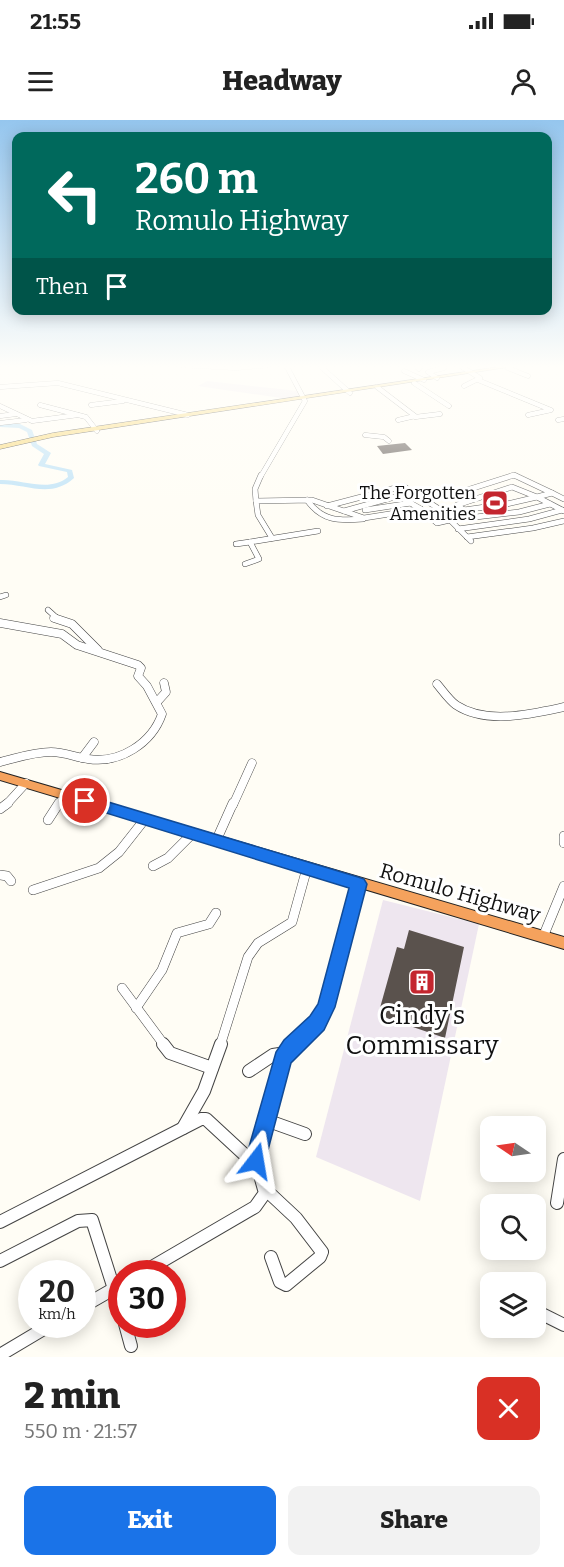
<!DOCTYPE html>
<html lang="en">
<head>
<meta charset="utf-8">
<style>
	body { margin:0; font-family:Bitter,serif; background:#f2f2f2; color:#222; height:100vh; display:flex; flex-direction:column; font-size:22px; white-space:nowrap }
	* { box-sizing:border-box; margin:0 }
	p { font-size:20px; color:#767676 }
	.icon { flex:none; width:33px; height:33px; fill:none; stroke:currentColor; stroke-width:2; stroke-linecap:round; stroke-linejoin:round }
	.map { position:relative; height:1237px; overflow:hidden }
	.sheet { display:flex; flex-direction:column; background:#fff; flex:1 }
	.sheet>* { flex:none }
	.banner { position:absolute; left:12px; top:12px; width:540px; height:183px; border-radius:12px; box-shadow:0 3px 15px #0003; background:#00695c; color:#fff; overflow:hidden }
	.needle { width:39px; rotate:283deg }
	.tools { position:absolute; left:480px; top:996px; display:grid; gap:12px }
	.tools a { display:grid; place-items:center; width:66px; height:66px; border-radius:12px; background:#fff; box-shadow:0 3px 15px #0003; font-size:30px }
	.speed { position:absolute; left:18px; top:1140px; display:flex; gap:12px; font-size:30px; font-weight:700; text-align:center }
	.speed>* { display:grid; place-content:center; width:78px; height:78px; border-radius:50%; background:#fff; box-shadow:0 3px 15px #0003; line-height:1 }
	.speed small { font-size:15px; font-weight:400 }
	.speed .limit { border:9px solid #d22; background:#fff; color:#111 }
	.pin { position:absolute; display:grid; place-items:center; width:51px; height:51px; color:#fff; margin:-26px; border:3px solid #fff; border-radius:50%; box-shadow:0 2px 6px #0007 }
	.me { position:absolute; width:66px; margin:-33px; rotate:14deg; stroke-linejoin:round; filter:drop-shadow(0 0 4px #0008) }
	.turn { display:flex; align-items:center; gap:21px; height:126px; padding:0 24px; font-size:27px }
	.turn .icon { width:78px; height:78px; stroke-width:2.5 }
	.turn b { display:block; font-size:42px; line-height:51px }
	.then { display:flex; align-items:center; height:57px; padding:0 24px; background:#0003; gap:12px; font-size:22px }
	.round { display:grid; place-items:center; flex:none; width:63px; height:63px; border-radius:12px; background:#f2f2f2 }
	.summary { display:flex; align-items:center; justify-content:space-between; height:102px; padding:0 24px }
	h1 { font-size:36px; font-weight:800; line-height:45px }
	.cta { display:flex; gap:12px; margin-top:auto; padding:12px 24px }
	.cta a { flex:1; height:69px; border-radius:12px; background:#1a73e8; color:#fff; font-size:24px; font-weight:800; line-height:69px; text-align:center }
	.cta a+a { background:#f2f2f2; color:#222 }
	.status { display:flex; justify-content:space-between; align-items:center; height:42px; padding:0 30px; background:#fff; direction:ltr }
	.status svg { height:16px; fill:currentColor }
	header { display:flex; justify-content:space-between; align-items:center; height:78px; padding:0 24px; background:#fff; font-size:27px; font-weight:800 }
	.map>svg:first-child { display:block }
	.industrial { fill:#eee6ef }
	.lines { fill:none; stroke-linecap:round; stroke-linejoin:round }
	.river { fill:#b9e0f7; fill-rule:evenodd }
	.building { fill:#5a524d }
	.minor-far4-casing { stroke:#444; stroke-width:5 }
	.minor-far3-casing { stroke:#444; stroke-width:6 }
	.minor-far2-casing { stroke:#444; stroke-width:9 }
	.minor-far1-casing { stroke:#444; stroke-width:10 }
	.minor-casing { stroke:#444; stroke-width:14 }
	.major-casing { stroke:#222; stroke-width:1 }
	.highway-casing { stroke:#222; stroke-width:2 }
	.minor-far4 { stroke:#fff; stroke-width:4.5 }
	.minor-far3 { stroke:#fff; stroke-width:5 }
	.minor-far2 { stroke:#fff; stroke-width:8 }
	.minor-far1 { stroke:#fff; stroke-width:9 }
	.minor { stroke:#fff; stroke-width:12 }
	.major { fill:#f9d66b; fill-rule:evenodd }
	.highway { fill:#f5a25d; fill-rule:evenodd }
	.route { fill:#1a73e8; stroke:#114b97; stroke-width:1.5 }
	.labels { text-anchor:middle; dominant-baseline:central; stroke-width:6; stroke-linejoin:round; paint-order:stroke }
	.far-poi-label { font-size:18px; fill:#111; stroke:#fff; text-anchor:end }
	.street-label { font-size:21px; fill:#111; stroke:#fff }
	.near-poi-label { font-size:26px; fill:#111; stroke:#fff }
</style>
</head>
<body>
<div class="status"><b>21:55</b><svg viewBox="0 0 49 12"><path d="M0 12V9h3v3zM5 12V6h3v6zM10 12V3h3v9zM15 12V0h3v12zM26 1h20v11H26zM47 4h2v5h-2z"/></svg></div>
<header><svg class="icon" aria-label="menu" viewBox="0 0 24 24"><path d="M4 6h16M4 12h16M4 18h16"/></svg>Headway<svg class="icon" aria-label="person" viewBox="0 0 24 24"><circle cx="12" cy="8" r="4"/><path d="M4 21q1-7 8-7t8 7"/></svg></header>
<div class="map">
<svg width="564" height="1237" viewBox="0 0 564 1237">
	<rect width="100%" height="100%" fill="#fffdf5"/>
	<!-- industrial -->
	<g class="industrial">
		<polygon points="207,261 298,271 302,277 288,279 198,266"/>
		<polygon points="383,780 479,804 420,1081 316,1037"/>
	</g>
	<g class="lines">
		<!-- river -->
		<path class="river" d="M 0,303 L 20,304 L 32,310 L 37,324 L 51,333 L 45,344 L 72,350 L 74,358 C 51,379 27,364 0,364 L 0,360 C 23,359 49,373 68,357 L 67,352 L 39,346 L 38,345 L 44,334 L 32,326 L 27,312 L 19,308 L 0,307 Z"/>
	</g>
	<!-- building -->
	<g class="building">
		<polygon points="405,323 412,330 383,334 377,326"/>
		<polygon points="409,810 464,827 445,918 378,895 397,827 404,829"/>
	</g>
	<g class="lines">
		<defs>
			<g id="minor-far4">
				<polyline points="181,245 236,248 270,245"/>
				<polyline points="319,245 350,273"/>
				<polyline points="459,245 480,258 464,266"/>
				<polyline points="508,248 528,256"/>
				<polyline points="419,249 417,247 425,245"/>
				<polyline points="404,251 424,260"/>
				<polyline points="437,258 428,252 444,248"/>
				<polyline points="478,260 551,290 528,295"/>
				<polyline points="414,263 449,286"/>
				<polyline points="0,267 58,263 188,295"/>
				<polyline points="377,267 415,296 398,300"/>
				<polyline points="40,285 86,297 97,311"/>
				<polyline points="91,285 123,281"/>
				<polyline points="0,286 32,301 78,295"/>
				<polyline points="0,296 16,294"/>
				<polyline points="415,297 440,294"/>
				<polyline points="558,300 564,299"/>
				<polyline points="0,303 26,300"/>
				<polyline points="365,315 384,317 389,321"/>
				<polyline points="261,356 305,281 286,245"/>
				<polyline points="511,356 516,356"/>
			</g>
			<g id="minor-far3">
				<polyline points="261,355 255,369 256,381 312,380 364,398 421,389 437,403 450,400 471,421"/>
				<polyline points="552,373 564,379"/>
				<polyline points="445,377 514,355 552,373 537,377 512,367 457,385 464,390"/>
				<path d="M 307,380 C 322,401 338,401 363,399"/>
				<polyline points="256,381 258,395 272,418"/>
				<polyline points="327,386 403,366 444,392"/>
				<polyline points="365,390 411,383"/>
				<polyline points="344,391 398,376 421,389"/>
				<polyline points="428,395 507,384 537,377 564,391"/>
				<polyline points="450,400 519,392 550,384"/>
				<polyline points="458,409 529,399 562,390"/>
				<polyline points="467,417 533,408 564,401"/>
				<polyline points="236,424 250,422"/>
				<polyline points="245,444 259,439 250,422 318,411"/>
				<polyline points="0,477 6,475"/>
				<polyline points="48,490 58,499"/>
			</g>
			<g id="minor-far2">
				<polyline points="54,498 72,504 98,530"/>
				<path d="M 0,503 L 62,514 L 77,525 L 138,545 L 141,548 L 138,556 L 147,566 L 162,594 C 152,623 120,644 88,639 C 75,637 64,632 51,632 C 33,632 17,638 0,642"/>
				<path d="M 437,564 C 443,571 449,580 456,585 C 486,605 531,594 564,587"/>
				<polyline points="157,582 166,572 164,563"/>
				<polyline points="82,638 94,622"/>
				<polyline points="6,685 26,663"/>
				<polyline points="58,685 65,675"/>
				<polyline points="233,685 252,643"/>
			</g>
			<g id="minor-far1">
				<polyline points="0,689 8,683"/>
				<polyline points="48,700 59,683"/>
				<polyline points="564,716 564,723"/>
				<polyline points="216,721 233,683"/>
				<polyline points="153,746 168,738 192,714"/>
				<polyline points="0,755 7,756 11,761"/>
				<polyline points="33,770 99,748 119,732 145,699"/>
				<polyline points="543,817 564,766"/>
				<polyline points="122,868 165,926"/>
				<polyline points="136,888 162,850 177,813 209,804 216,793"/>
				<polyline points="220,926 248,837 258,823 292,802 307,748"/>
				<polyline points="293,926 315,903 326,887 359,764"/>
			</g>
			<g id="minor">
				<polyline points="163,924 170,933 212,948"/>
				<polyline points="249,951 273,935 286,933"/>
				<polyline points="266,1000 305,1014"/>
				<polyline points="183,1008 204,971 221,924"/>
				<polyline points="265,1069 296,1098 322,1132 320,1137 286,1165 280,1162 271,1137"/>
				<polyline points="557,1083 564,1039"/>
				<polyline points="0,1102 201,999 206,999 246,1036 256,1041"/>
				<polyline points="0,1141 78,1101 92,1100 122,1194"/>
				<polyline points="140,1154 255,1087 265,1073 256,1041 280,946 294,924"/>
				<polyline points="82,1187 122,1164"/>
				<polyline points="536,1191 564,1205"/>
				<polyline points="125,1204 131,1226"/>
				<polyline points="0,1235 52,1204"/>
			</g>
			<polygon id="major" points="511,245 522,245 53,317 0,329 0,325 53,313"/>
			<polygon id="highway" points="0,652 564,817 564,829 0,660"/>
		</defs>
		<!-- minor-far4 casing -->
		<use href="#minor-far4" class="minor-far4-casing"/>
		<!-- minor-far3 casing -->
		<use href="#minor-far3" class="minor-far3-casing"/>
		<!-- minor-far2 casing -->
		<use href="#minor-far2" class="minor-far2-casing"/>
		<!-- minor-far1 casing -->
		<use href="#minor-far1" class="minor-far1-casing"/>
		<!-- minor casing -->
		<use href="#minor" class="minor-casing"/>
		<!-- major casing -->
		<use href="#major" class="major-casing"/>
		<!-- highway casing -->
		<use href="#highway" class="highway-casing"/>
		<!-- minor-far4 -->
		<use href="#minor-far4" class="minor-far4"/>
		<!-- minor-far3 -->
		<use href="#minor-far3" class="minor-far3"/>
		<!-- minor-far2 -->
		<use href="#minor-far2" class="minor-far2"/>
		<!-- minor-far1 -->
		<use href="#minor-far1" class="minor-far1"/>
		<!-- minor -->
		<use href="#minor" class="minor"/>
		<!-- major -->
		<use href="#major" class="major"/>
		<!-- highway -->
		<use href="#highway" class="highway"/>
	</g>
	<!-- sky -->
	<linearGradient id="sky" x2="0" y2="1"><stop stop-color="#95c6ee"/><stop offset="0.59" stop-color="#fffefa"/><stop offset="1" stop-color="#fffefa" stop-opacity="0"/></linearGradient>
	<rect width="564" height="418" fill="url(#sky)"/>
	<!-- route -->
	<polygon class="route" points="85,675 358,757 364,759 367,764 335,887 324,910 291,943 263,1049 256,1052 248,1049 245,1041 276,932 284,920 310,896 318,884 349,768 80,685 78,681 80,677"/>
	<!-- icons -->
	<defs>
		<symbol id="stadium-square" viewBox="-11 -11 22 22"><rect x="-9" y="-9" width="18" height="18" rx="4" fill="#c4262e" stroke="#fff"/><path d="M0-5a6.5 5 0 1 0 0 10a6.5 5 0 1 0 0-10ZM-3.5-1.8h7v3.6h-7Z" fill="#fff"/></symbol>
		<symbol id="building-square" viewBox="-11 -11 22 22"><rect x="-9" y="-9" width="18" height="18" rx="4" fill="#c4262e" stroke="#fff"/><path d="M-4-6H4V6H1V3H-1V6H-4ZM-2.5-4.3h1.7v1.8h-1.7ZM.8-4.3h1.7v1.8H.8ZM-2.5-1h1.7V.8h-1.7ZM.8-1h1.7V.8H.8Z" fill="#fff"/></symbol>
	</defs>
	<g fill-rule="evenodd">
		<use href="#stadium-square" x="480" y="368" width="30" height="30"/>
		<use href="#building-square" x="407" y="847" width="30" height="30"/>
	</g>
	<g class="labels">
		<!-- far-poi labels -->
		<g class="far-poi-label">
			<text x="476" y="373">The Forgotten<tspan x="476" dy="21">Amenities</tspan></text>
		</g>
		<!-- street labels -->
		<g class="street-label">
			<text transform="translate(460 773) rotate(16)">Romulo Highway</text>
		</g>
		<!-- near-poi labels -->
		<g class="near-poi-label">
			<text x="422" y="895">Cindy's<tspan x="422" dy="30">Commissary</tspan></text>
		</g>
	</g>
</svg>
<div class="tools">
<a><svg class="needle" viewBox="-14 -14 28 28"><path d="M0-13l5 13h-10z" fill="#e53935"/><path d="M0 13l5-13h-10z" fill="#767676"/></svg></a>
<a><svg class="icon" aria-label="search" viewBox="0 0 24 24"><circle cx="10" cy="10" r="6"/><path d="M15 15l6 6"/></svg></a>
<a><svg class="icon" aria-label="layers" viewBox="0 0 24 24"><path d="M12 4l9 5-9 5-9-5zM3 14l9 5 9-5"/></svg></a>
</div>
<div class="speed"><div>20<small>km/h</small></div><div class="limit">30</div></div>
<div class="pin" style="left:85px;top:681px;background:#d93025"><svg class="icon" aria-label="arrive" viewBox="0 0 24 24"><path d="M6 21V4h12l-3 4 3 4H6"/></svg></div>
<svg class="me" style="left:256px;top:1041px" viewBox="-20 -20 40 40"><path d="M0-17L14 15 0 8-14 15z" fill="#1a73e8" stroke="#fff" stroke-width="4"/></svg>
<div class="banner">
<div class="turn"><svg class="icon" aria-label="left" viewBox="0 0 24 24"><path d="M17 20v-9H6M10 6l-5 5 5 5"/></svg><div><b>260 m</b>Romulo Highway</div></div>
<div class="then">Then<svg class="icon" aria-label="arrive" viewBox="0 0 24 24"><path d="M6 21V4h12l-3 4 3 4H6"/></svg></div>
</div>
</div>
<section class="sheet">
<div class="summary"><div><h1>2 min</h1><p>550 m · 21:57</p></div><a class="round" style="background:#d93025;color:#fff"><svg class="icon" aria-label="close" viewBox="0 0 24 24"><path d="M6 6l12 12M18 6L6 18"/></svg></a></div>
<div class="cta"><a>Exit</a><a>Share</a></div>
</section>
</body>
</html>
